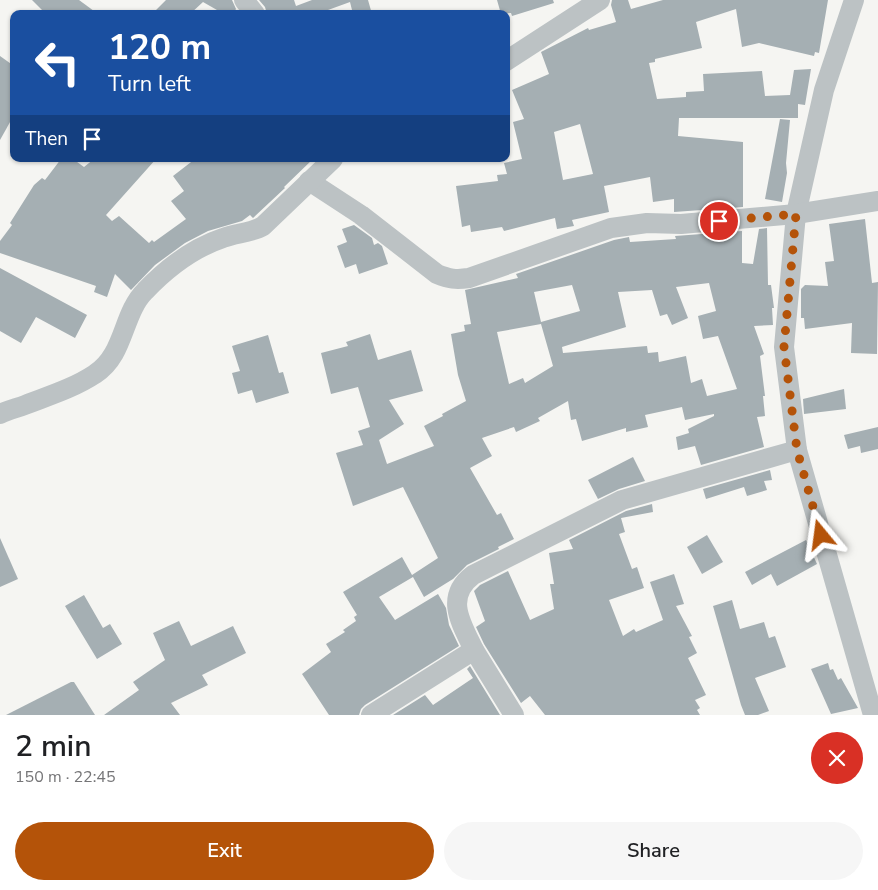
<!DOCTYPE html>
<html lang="en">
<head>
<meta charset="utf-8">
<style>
	body { margin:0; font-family:"Nunito Sans",sans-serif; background:#f6f6f6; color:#202124; height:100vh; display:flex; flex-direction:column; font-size:19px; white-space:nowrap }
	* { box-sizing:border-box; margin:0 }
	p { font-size:16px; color:#757577 }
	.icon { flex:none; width:28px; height:28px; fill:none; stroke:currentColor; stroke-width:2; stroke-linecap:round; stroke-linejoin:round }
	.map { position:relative; height:715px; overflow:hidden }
	.panel { display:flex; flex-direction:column; background:#fff; flex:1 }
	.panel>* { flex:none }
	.top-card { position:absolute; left:10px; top:10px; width:500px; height:152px; border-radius:10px; box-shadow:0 1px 4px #0004; background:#1a4fa0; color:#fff; overflow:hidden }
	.pin { position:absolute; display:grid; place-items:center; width:42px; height:42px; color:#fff; margin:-21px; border:2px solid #fff; border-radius:50%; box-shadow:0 1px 5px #0007 }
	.me { position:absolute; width:55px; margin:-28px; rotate:344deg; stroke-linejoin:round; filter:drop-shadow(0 0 4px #0008) }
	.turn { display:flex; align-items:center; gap:18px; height:105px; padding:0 15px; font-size:22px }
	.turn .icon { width:65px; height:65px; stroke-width:2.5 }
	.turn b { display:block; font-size:35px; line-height:42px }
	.then { display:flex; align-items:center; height:48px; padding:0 15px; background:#0003; gap:10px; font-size:19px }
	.round { display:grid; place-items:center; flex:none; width:52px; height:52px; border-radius:26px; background:#f6f6f6 }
	.overview { display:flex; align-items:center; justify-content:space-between; height:85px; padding:0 15px }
	h1 { font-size:30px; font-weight:600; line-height:38px }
	.cta { display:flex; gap:10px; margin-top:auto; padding:10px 15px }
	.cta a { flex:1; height:58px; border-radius:30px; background:#b45309; color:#fff; font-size:20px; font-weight:600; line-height:58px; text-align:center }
	.cta a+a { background:#f6f6f6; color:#202124 }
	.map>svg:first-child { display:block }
	.building { fill:#a5afb3; fill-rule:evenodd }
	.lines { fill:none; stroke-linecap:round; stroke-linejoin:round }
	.minor { stroke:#bcc2c4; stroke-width:20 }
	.route { stroke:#b45309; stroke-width:9; stroke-dasharray:0 16.2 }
</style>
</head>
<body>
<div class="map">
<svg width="878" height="715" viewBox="0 0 878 715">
	<rect width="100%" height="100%" fill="#f5f5f2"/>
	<!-- building -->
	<g class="building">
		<polygon points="32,0 79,0 98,14 46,14"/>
		<polygon points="166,0 232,0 236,9 233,14 224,14 203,2 190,14 152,14"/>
		<polygon points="259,0 294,0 296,6 312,0 368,0 372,14 353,14 350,2 317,14 267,14 265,7"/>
		<polygon points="497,0 553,0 554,3 512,16 511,13 501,14"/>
		<path d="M 612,0 L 628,0 L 631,9 L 663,0 L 828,0 L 819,53 L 815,52 L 814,56 L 759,43 L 742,47 L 736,9 L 696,22 L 702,48 L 655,59 L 655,62 L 649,63 L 657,99 L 686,97 L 686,92 L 704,91 L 703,74 L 762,71 L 765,96 L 790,95 L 794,70 L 811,69 L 805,105 L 798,104 L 798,118 L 679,118 L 678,136 L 743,142 L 743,207 L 674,212 L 674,199 L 653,202 L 650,177 L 604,186 L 609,212 L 572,220 L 574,226 L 557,229 L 555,218 L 504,231 L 502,227 L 471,232 L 470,225 L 462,227 L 456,186 L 498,181 L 497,175 L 507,174 L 504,163 L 522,159 L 513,122 L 524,119 L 512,90 L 549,74 L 541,52 L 588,28 L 589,30 L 616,22 L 611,5 ZM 580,124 L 593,174 L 563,180 L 554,132 Z"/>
		<polygon points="0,56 14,66 14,115 0,140"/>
		<polygon points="780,119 790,120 786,163 787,173 782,202 765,199"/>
		<polygon points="61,159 73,159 84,167 94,159 156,159 106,215 112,221 119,216 149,243 152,240 154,242 186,219 171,201 184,191 173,176 195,159 313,159 284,187 285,188 253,218 250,215 242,221 208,231 185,243 155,265 131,290 115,274 107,297 94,292 96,286 0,253 0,241 12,225 10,223 34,185 42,178 45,180"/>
		<polygon points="865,219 872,283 878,282 877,354 851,353 852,323 805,329 804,318 801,318 801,289 805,285 828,286 825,262 834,261 829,224"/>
		<polygon points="354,225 372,238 374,245 378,243 382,246 388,264 359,274 356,264 345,268 337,246 347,242 342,229"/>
		<path d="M 767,228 L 768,285 L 771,285 L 774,308 L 772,308 L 773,325 L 754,326 L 764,354 L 760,356 L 765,396 L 763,396 L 765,416 L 757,417 L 764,447 L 701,465 L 695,446 L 678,450 L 676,437 L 689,433 L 688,429 L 714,416 L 714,414 L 685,420 L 682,407 L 645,415 L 648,427 L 626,432 L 626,428 L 582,441 L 576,419 L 571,420 L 568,401 L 538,418 L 540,421 L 516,432 L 514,427 L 482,438 L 492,456 L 470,468 L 497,515 L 501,513 L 514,539 L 498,547 L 499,549 L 467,565 L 453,579 L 424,597 L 413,577 L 379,597 L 395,620 L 438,594 L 446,608 L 449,625 L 459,646 L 365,705 L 361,709 L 359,715 L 329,715 L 302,674 L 331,652 L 326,644 L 345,632 L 343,630 L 356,621 L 354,617 L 357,615 L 343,592 L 402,557 L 412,575 L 438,558 L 403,487 L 353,506 L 336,453 L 363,445 L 358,431 L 370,427 L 358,387 L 331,394 L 321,353 L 348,346 L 346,342 L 370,334 L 378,360 L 411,350 L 423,391 L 389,400 L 404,424 L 379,440 L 387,464 L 434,446 L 424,426 L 443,416 L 442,414 L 466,401 L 458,375 L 451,334 L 465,331 L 464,325 L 471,324 L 465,290 L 518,278 L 516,274 L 614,240 L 629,237 L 630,242 L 676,239 L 675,236 L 742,231 L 742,263 L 753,264 L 759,229 ZM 709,283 L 716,311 L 698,316 L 703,339 L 718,336 L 737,389 L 707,396 L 702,379 L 691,383 L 686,356 L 659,362 L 658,352 L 648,353 L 647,346 L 563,353 L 562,347 L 626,327 L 618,292 L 652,290 L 660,316 L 667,314 L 672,325 L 688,318 L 676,287 ZM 572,285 L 580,311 L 541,322 L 534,292 ZM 541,324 L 553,366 L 525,383 L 523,378 L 509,384 L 497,332 Z"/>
		<polygon points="0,268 87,315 75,338 36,317 21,343 0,331"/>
		<polygon points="268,335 279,373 283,372 289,393 256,403 252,390 238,394 232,373 240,371 232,346"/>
		<polygon points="844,389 846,409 804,414 803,399"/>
		<polygon points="878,427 878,449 861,453 860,446 848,449 844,435"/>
		<polygon points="633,457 645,481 619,489 598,499 588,480"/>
		<polygon points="770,470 772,480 764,481 767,490 747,496 744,487 706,499 703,489"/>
		<polygon points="652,504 653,512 621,518 625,532 619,534 632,569 637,567 644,588 609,600 623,636 634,629 636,632 663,620 650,582 674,574 684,604 676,606 692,636 689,637 697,653 688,658 706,695 695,700 700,708 697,710 700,715 545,715 530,696 521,703 484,644 476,627 485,621 474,591 480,585 508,571 530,620 554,609 550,584 554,584 549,553 573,549 569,540 626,511"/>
		<polygon points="707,535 723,562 702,574 687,547"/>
		<polygon points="0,538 18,579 0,587"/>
		<polygon points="806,540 817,564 777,586 771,574 752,585 745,572"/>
		<polygon points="84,595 103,628 110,624 122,644 97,659 65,606"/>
		<polygon points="732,600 740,629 764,622 769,638 775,636 786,667 755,678 769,711 758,715 745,715 741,705 713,606"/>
		<polygon points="179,621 191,646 233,626 246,653 202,675 208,685 171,703 180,715 104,715 139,690 133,682 165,660 153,633"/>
		<polygon points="828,663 830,670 833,669 838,680 841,678 858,708 831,714 811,669"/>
		<polygon points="470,666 500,715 393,715 425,695 433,705 473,678 467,669"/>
		<polygon points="71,682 74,682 95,715 6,715"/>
	</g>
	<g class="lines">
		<!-- minor -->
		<g class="minor">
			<polyline points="244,0 255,14"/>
			<polyline points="854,0 824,90 796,214 784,347 797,450 873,715"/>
			<polyline points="506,61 600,0"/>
			<path d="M 309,181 L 361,215 L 437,274 C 449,279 456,280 469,278 L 611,228 L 647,223 L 681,224 L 796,214 L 878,201"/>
			<path d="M 0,414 C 8,410 17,408 25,405 C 48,396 74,388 95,374 C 125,355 122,314 145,291 C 167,268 193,248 223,238 C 236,233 251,233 263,226 L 333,159"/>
			<polyline points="474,650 514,715"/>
			<path d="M 371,715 L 474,650 C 461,623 444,597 473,575 L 622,500 L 797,450"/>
		</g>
	</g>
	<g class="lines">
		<!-- route -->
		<polyline class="route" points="719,221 796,214 784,347 797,450 821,535"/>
	</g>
</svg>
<div class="pin" style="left:719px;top:221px;background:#d93025"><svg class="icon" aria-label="arrive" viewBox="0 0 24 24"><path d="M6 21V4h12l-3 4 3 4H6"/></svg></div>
<svg class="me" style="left:821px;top:535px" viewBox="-20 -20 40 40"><path d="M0-17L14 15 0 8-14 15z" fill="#b45309" stroke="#fff" stroke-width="4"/></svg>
<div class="top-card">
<div class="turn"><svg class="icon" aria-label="left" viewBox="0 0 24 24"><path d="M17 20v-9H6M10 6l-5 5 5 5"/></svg><div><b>120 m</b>Turn left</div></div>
<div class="then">Then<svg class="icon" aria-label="arrive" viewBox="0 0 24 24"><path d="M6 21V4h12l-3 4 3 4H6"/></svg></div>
</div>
</div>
<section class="panel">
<div class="overview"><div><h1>2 min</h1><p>150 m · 22:45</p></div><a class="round" style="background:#d93025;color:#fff"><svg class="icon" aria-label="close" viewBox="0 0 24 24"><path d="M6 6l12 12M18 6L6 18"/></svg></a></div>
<div class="cta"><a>Exit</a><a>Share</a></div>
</section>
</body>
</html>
